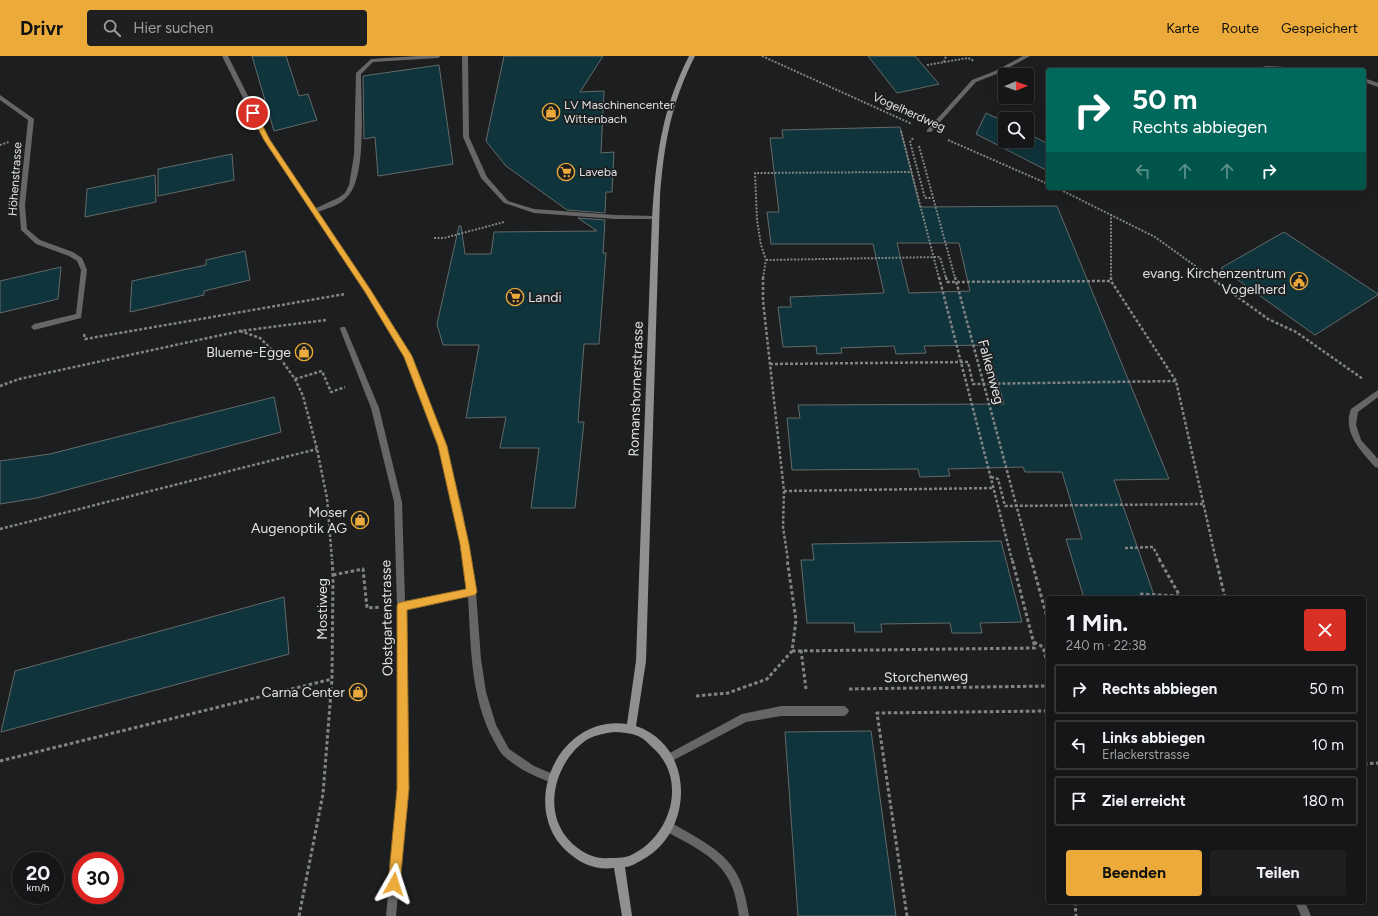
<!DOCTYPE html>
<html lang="de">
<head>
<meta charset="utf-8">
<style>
	body { margin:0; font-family:Figtree,sans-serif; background:#1e1f20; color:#f1f3f6; height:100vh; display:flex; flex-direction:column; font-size:15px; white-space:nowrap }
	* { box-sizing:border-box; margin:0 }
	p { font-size:13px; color:#9d9fa1 }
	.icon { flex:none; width:22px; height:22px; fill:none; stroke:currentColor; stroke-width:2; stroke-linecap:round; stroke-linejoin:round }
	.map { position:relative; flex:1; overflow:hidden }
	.side { position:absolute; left:1046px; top:540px; width:320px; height:308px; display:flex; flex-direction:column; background:#151617; border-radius:4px; box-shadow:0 4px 16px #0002,0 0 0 1px #343536 }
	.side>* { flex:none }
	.guide { position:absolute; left:1046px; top:12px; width:320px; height:122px; border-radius:4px; box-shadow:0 4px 16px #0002,0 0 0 1px #343536; background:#00695c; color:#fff; overflow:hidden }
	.needle { width:26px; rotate:89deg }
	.fabs { position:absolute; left:998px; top:12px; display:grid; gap:8px }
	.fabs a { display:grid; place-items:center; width:36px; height:36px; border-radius:4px; background:#151617; box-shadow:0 4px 16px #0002,0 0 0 1px #343536; font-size:20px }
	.speed { position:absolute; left:12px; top:796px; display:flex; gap:8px; font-size:20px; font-weight:700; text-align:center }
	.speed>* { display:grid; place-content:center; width:52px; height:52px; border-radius:50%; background:#151617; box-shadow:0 4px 16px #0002,0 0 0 1px #343536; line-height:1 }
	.speed small { font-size:10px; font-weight:400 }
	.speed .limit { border:6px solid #d22; background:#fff; color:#111 }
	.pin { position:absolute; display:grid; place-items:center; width:34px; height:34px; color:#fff; margin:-17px; border:2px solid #fff; border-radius:50%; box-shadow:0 1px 4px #0007 }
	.me { position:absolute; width:44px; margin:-22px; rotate:6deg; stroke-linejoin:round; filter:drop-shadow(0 0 3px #0008) }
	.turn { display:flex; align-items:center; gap:14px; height:84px; padding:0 20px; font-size:18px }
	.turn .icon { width:52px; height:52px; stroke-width:2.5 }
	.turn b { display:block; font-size:28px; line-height:34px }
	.lanes { display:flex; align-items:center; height:38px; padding:0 20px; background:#0003; justify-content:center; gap:20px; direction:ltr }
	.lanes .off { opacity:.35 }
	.round { display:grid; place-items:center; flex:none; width:42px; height:42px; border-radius:4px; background:#1e1f20 }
	.summary { display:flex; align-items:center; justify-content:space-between; height:68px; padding:0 20px }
	h1 { font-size:24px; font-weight:700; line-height:30px }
	.primary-button { display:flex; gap:8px; margin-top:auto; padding:8px 20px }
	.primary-button a { flex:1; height:46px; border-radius:4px; background:#ebaa39; color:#111; font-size:16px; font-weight:700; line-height:46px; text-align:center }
	.primary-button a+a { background:#1e1f20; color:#f1f3f6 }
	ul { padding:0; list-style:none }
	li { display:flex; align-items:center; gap:12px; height:50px; margin:0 8px 6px; padding:0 12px; border:2px solid #343536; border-radius:4px }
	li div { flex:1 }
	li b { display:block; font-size:15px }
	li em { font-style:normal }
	header { display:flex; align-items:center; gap:24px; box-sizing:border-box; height:56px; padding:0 20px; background:#ebaa39; color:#111 }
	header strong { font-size:19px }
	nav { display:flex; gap:22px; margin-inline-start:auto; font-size:14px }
	.search { width:280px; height:36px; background:#1e1f20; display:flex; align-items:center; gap:10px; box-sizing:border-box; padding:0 14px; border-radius:4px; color:#9d9fa1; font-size:15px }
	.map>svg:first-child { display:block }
	.building { fill:#0f343b; stroke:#656969; fill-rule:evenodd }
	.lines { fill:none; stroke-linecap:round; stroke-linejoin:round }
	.path-far2 { stroke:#818384; stroke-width:2; stroke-dasharray:2 1.5; stroke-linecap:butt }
	.path-far1 { stroke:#818384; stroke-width:2.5; stroke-dasharray:3 2; stroke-linecap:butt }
	.path { stroke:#818384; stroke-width:3; stroke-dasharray:3.5 2.5; stroke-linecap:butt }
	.lane { fill:#666667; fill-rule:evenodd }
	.street { fill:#666667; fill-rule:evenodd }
	.secondary { fill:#909092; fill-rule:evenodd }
	.route { fill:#ebaa39; stroke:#996e25 }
	.labels { text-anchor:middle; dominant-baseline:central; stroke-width:3.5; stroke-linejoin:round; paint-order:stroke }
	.far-poi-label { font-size:12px; fill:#e0e1e2; stroke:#1c1e1f; text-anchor:start }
	.far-street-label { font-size:12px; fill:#e0e1e2; stroke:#1c1e1f }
	.poi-label { font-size:14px; fill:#e0e1e2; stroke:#1c1e1f; text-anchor:end }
	.street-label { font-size:14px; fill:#e0e1e2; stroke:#1c1e1f }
</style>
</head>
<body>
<header>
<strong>Drivr</strong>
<div class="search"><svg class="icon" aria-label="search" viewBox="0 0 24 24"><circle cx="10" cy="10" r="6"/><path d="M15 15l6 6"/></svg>Hier suchen</div>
<nav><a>Karte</a><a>Route</a><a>Gespeichert</a></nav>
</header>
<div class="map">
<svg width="1378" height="860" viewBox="0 0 1378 860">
	<rect width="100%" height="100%" fill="#1c1e1f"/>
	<!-- building -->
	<g class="building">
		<polygon points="252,0 286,0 299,40 308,38 317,64 274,75"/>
		<polygon points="504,0 603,0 580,36 604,35 601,97 614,96 612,136 606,136 605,157 567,154 506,110 486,85"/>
		<polygon points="868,0 915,0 939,28 897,37"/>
		<polygon points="439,9 453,108 378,120 375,81 364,83 363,20"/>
		<polygon points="986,57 1005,66 1005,85 1027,85 1027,77 1048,88 1048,115 976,78"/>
		<path d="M 900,71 L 920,151 L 1057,150 L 1169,423 L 1114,424 L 1155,542 L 1084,542 L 1066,483 L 1082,483 L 1062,416 L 1025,416 L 1023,411 L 948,413 L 950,420 L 920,421 L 918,413 L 792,414 L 787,362 L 800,362 L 798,349 L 1004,348 L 987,289 L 924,290 L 926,297 L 896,298 L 894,290 L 841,292 L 842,297 L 817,298 L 816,290 L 783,291 L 778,251 L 791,251 L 790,241 L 884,237 L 873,188 L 771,188 L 767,156 L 779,156 L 770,82 L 783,82 L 782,74 ZM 897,187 L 959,187 L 970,235 L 909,237 Z"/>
		<polygon points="232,98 234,124 158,140 158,113"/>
		<polygon points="155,119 156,146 85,161 87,133"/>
		<polygon points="578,162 605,164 603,197 606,197 599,288 584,288 578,366 584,366 575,452 531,452 539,392 500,392 506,361 466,362 479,289 443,289 437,268 459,170 461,170 465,198 491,198 494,176 597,175"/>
		<polygon points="1284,176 1378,238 1378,239 1315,279 1221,212"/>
		<polygon points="245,195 250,224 204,235 204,239 130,256 132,225 206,209 206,204"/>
		<polygon points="61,211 58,243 0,257 0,225"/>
		<polygon points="274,341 281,376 37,442 0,448 0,405 50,398"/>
		<polygon points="1001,485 1022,566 980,567 982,577 952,577 950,567 881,568 882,576 855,576 854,567 807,567 801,504 814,504 812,488"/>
		<polygon points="284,541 289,598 1,676 15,615"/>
		<polygon points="871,675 896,860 798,860 785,676"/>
	</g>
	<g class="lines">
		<!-- path-far2 -->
		<g class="path-far2">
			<polyline points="762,0 912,68"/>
			<polyline points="944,6 946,0"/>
			<polyline points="927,9 968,2 974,5"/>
			<polyline points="901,75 939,222"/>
			<polyline points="913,82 910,86 925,142 933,142"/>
			<polyline points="948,84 1048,128"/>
			<polyline points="0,89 9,86"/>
			<polyline points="919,90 955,222"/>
			<polyline points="1057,132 1155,181 1212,222"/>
			<polyline points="1111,158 1111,222"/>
			<polyline points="434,182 444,182 504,166"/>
			<polyline points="766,204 940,201 946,222"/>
			<polyline points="763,222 766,204 761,189 757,164 755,117 912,116"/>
		</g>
		<!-- path-far1 -->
		<g class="path-far1">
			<polyline points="763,221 763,245 784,435 783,471 788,504"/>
			<polyline points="939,221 1012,504"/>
			<polyline points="946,221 947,226 1111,225"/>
			<polyline points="955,221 1031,504"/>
			<polyline points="1111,221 1111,225 1176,325 1216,504"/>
			<polyline points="1210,221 1268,263 1296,276 1363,323"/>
			<polyline points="240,275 260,282 280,302 295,323 303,340 317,393 327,442 332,504"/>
			<polyline points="84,278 85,283 345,238"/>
			<polyline points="770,308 968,306 973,328 1176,325"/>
			<polyline points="295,323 322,315 331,336 345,331"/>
			<polyline points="0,330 19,323 240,275 326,264"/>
			<polyline points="991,421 998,423 1005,450 1204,448"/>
			<polyline points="784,435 994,432"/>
			<polyline points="0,473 317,393"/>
			<polyline points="1125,492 1153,491 1160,504"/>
		</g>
		<!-- path -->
		<g class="path">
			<polyline points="1031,503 1048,565"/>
			<polyline points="1159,503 1181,542"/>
			<polyline points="1216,503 1225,542"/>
			<polyline points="333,519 363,513 367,552 381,551"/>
			<polyline points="1140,538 1179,540"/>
			<polyline points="1034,586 1043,591 1048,610"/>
			<polyline points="801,594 806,633"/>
			<polyline points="792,595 1035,592 1012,503"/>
			<polyline points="849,633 1048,630"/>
			<polyline points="696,640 728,637 767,623 792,595 796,564 787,503"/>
			<polyline points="0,705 332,623"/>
			<polyline points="1364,708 1378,707"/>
			<polyline points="1075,846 1076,860"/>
			<polyline points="299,860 323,738 332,623 333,519 332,503"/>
			<polyline points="907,860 877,657 1048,655"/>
		</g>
		<!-- lane -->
		<g class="lane">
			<polygon points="0,39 34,63 25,149 27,173 40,184 73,196 82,202 87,214 81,262 34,274 31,271 34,268 76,258 81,214 77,205 69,200 36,188 21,174 19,149 28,64 0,44"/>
			<polygon points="781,650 844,650 847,652 849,655 847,658 844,660 781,660 746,666 672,705 669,707 666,705 664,702 666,699 742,658"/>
		</g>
		<!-- street -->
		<g class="street">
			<path d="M 222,0 L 228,0 L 270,84 L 316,152 L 338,142 L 345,137 L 349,129 L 354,99 L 356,17 L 371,3 L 417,0 L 441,0 L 438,2 L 373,6 L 361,18 C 361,46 367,120 348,140 C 341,149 328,152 318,156 L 369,232 L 411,298 L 446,389 L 463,457 L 476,536 L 481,603 L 486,636 L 496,669 L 509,693 L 534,710 L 555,719 L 557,722 L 555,725 L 552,727 C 534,720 518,713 504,700 C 500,697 497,690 494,685 C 470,641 471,589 468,541 L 405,553 L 408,733 L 396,860 L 386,860 L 398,733 L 397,550 L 394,446 L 371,352 L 340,273 L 341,271 L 345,271 L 346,273 L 379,352 L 402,446 L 405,545 L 467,533 L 455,457 L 438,389 L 405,301 L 365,236 L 264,84 Z"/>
			<polygon points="462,0 468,0 469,81 487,121 508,145 534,153 615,159 655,160 657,161 657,163 615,163 534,157 504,147 481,122 463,81"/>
			<polygon points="1023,0 1030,0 999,17 976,26 931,76 927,76 927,74 972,24 995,15"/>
			<polygon points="1266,10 1312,12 1315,14 1251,14"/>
			<polygon points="1364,22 1378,27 1378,31 1364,26"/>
			<path d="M 1378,334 L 1378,341 L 1358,356 L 1356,369 L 1361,384 L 1378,403 L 1378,412 L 1375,411 C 1361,395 1342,376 1351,353 Z"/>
			<path d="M 669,766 C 678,770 687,776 696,781 C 732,802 743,819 749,860 L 739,860 C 737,848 735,835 729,824 C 717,800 687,787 665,775 L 664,771 L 665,767 Z"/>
			<polygon points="1295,846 1305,846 1311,860 1301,860"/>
		</g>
		<!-- secondary -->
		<path class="secondary" d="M 689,0 L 695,0 C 671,47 664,88 660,140 L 646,605 L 636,670 C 696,690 694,777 642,804 C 636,807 631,811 625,811 L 632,860 L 622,860 L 614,812 C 597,814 583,809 570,798 C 516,754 557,658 627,668 L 636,605 L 652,162 C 656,102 661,55 689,0 ZM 614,676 C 622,676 630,677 638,680 C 643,682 648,687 652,691 C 689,723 671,782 629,800 C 623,802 615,802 608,802 C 589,804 568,788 560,771 C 545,741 561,700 588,683 C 596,679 605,677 614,676 Z"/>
	</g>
	<!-- route -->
	<polygon class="route" points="251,55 256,57 270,84 370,233 412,300 447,390 469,488 477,536 475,539 407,554 409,733 400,828 398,832 394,834 389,832 388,828 397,733 397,550 398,547 402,546 466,533 460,488 438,390 404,301 365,236 264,84 250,57"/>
	<!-- icons -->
	<defs>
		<symbol id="shop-ring" viewBox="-11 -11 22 22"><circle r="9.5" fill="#1c1e1f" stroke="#ebaa39" stroke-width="1.5"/><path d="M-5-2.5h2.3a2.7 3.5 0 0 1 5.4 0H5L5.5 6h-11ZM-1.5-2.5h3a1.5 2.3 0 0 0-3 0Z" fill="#ebaa39"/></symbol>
		<symbol id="supermarket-ring" viewBox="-11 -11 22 22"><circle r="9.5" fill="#1c1e1f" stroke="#ebaa39" stroke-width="1.5"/><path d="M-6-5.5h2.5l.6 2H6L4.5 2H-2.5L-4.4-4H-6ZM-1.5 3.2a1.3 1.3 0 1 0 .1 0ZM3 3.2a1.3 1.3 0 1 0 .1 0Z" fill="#ebaa39"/></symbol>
		<symbol id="civic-ring" viewBox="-11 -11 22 22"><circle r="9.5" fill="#1c1e1f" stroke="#ebaa39" stroke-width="1.5"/><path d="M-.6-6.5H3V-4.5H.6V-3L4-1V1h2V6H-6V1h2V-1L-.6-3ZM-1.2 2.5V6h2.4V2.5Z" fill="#ebaa39"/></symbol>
	</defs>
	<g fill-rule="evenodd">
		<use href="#shop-ring" x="541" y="46" width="20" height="20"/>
		<use href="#supermarket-ring" x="556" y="106" width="20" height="20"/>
		<use href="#civic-ring" x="1289" y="215" width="20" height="20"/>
		<use href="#supermarket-ring" x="505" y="231" width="20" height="20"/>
		<use href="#shop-ring" x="294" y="286" width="20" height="20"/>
		<use href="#shop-ring" x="350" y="454" width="20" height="20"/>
		<use href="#shop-ring" x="348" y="626" width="20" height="20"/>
	</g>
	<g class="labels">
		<!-- far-poi labels -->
		<g class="far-poi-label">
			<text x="564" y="49">LV Maschinencenter<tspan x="564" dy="14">Wittenbach</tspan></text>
			<text x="579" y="116">Laveba</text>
		</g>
		<!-- far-street labels -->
		<g class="far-street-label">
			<text transform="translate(909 56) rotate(24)">Vogelherdweg</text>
			<text transform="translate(15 123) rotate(-86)">Höhenstrasse</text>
		</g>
		<!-- poi labels -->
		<g class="poi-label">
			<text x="1286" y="217">evang. Kirchenzentrum<tspan x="1286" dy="16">Vogelherd</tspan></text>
			<text x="528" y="241" text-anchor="start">Landi</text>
			<text x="291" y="296">Blueme-Egge</text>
			<text x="347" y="456">Moser<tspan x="347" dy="16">Augenoptik AG</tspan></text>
			<text x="345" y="636">Carna Center</text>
		</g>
		<!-- street labels -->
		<g class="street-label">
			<text transform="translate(991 316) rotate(75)">Falkenweg</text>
			<text transform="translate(636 333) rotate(-88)">Romanshornerstrasse</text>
			<text transform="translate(322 553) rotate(-90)">Mostiweg</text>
			<text transform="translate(387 562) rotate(-91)">Obstgartenstrasse</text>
			<text transform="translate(926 621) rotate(-1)">Storchenweg</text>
		</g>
	</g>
</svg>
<div class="fabs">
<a><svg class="needle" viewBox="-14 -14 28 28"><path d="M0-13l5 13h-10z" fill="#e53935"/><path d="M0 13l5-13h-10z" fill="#9d9fa1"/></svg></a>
<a><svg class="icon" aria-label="search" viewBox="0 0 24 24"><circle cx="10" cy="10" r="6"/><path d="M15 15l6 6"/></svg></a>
</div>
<div class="speed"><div>20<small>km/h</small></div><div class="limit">30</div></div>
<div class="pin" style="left:253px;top:57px;background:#d93025"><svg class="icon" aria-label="arrive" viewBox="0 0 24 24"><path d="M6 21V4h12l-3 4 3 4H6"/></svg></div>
<svg class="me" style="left:394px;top:828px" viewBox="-20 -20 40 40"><path d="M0-17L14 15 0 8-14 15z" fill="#ebaa39" stroke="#fff" stroke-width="4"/></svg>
<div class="guide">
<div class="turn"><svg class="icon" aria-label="right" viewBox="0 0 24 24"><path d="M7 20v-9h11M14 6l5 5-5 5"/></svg><div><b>50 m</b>Rechts abbiegen</div></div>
<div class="lanes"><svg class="icon off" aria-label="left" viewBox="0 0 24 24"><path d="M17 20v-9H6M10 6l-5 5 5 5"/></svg><svg class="icon off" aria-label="ahead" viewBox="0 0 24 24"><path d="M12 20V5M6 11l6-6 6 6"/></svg><svg class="icon off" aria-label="ahead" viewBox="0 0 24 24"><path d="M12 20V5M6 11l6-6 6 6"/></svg><svg class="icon" aria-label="right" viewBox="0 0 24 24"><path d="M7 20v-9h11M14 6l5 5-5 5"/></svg></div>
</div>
<section class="side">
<div class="summary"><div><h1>1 Min.</h1><p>240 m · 22:38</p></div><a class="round" style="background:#d93025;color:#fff"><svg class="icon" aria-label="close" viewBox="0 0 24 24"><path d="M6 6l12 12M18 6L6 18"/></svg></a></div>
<ul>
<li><svg class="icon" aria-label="right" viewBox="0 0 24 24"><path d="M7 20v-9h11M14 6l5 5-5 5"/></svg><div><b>Rechts abbiegen</b></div><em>50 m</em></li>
<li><svg class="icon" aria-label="left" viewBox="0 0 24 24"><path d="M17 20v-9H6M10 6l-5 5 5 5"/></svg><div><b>Links abbiegen</b><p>Erlackerstrasse</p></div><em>10 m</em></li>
<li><svg class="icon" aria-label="arrive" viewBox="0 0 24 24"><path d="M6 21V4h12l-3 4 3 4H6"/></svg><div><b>Ziel erreicht</b></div><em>180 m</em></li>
</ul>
<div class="primary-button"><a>Beenden</a><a>Teilen</a></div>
</section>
</div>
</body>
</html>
